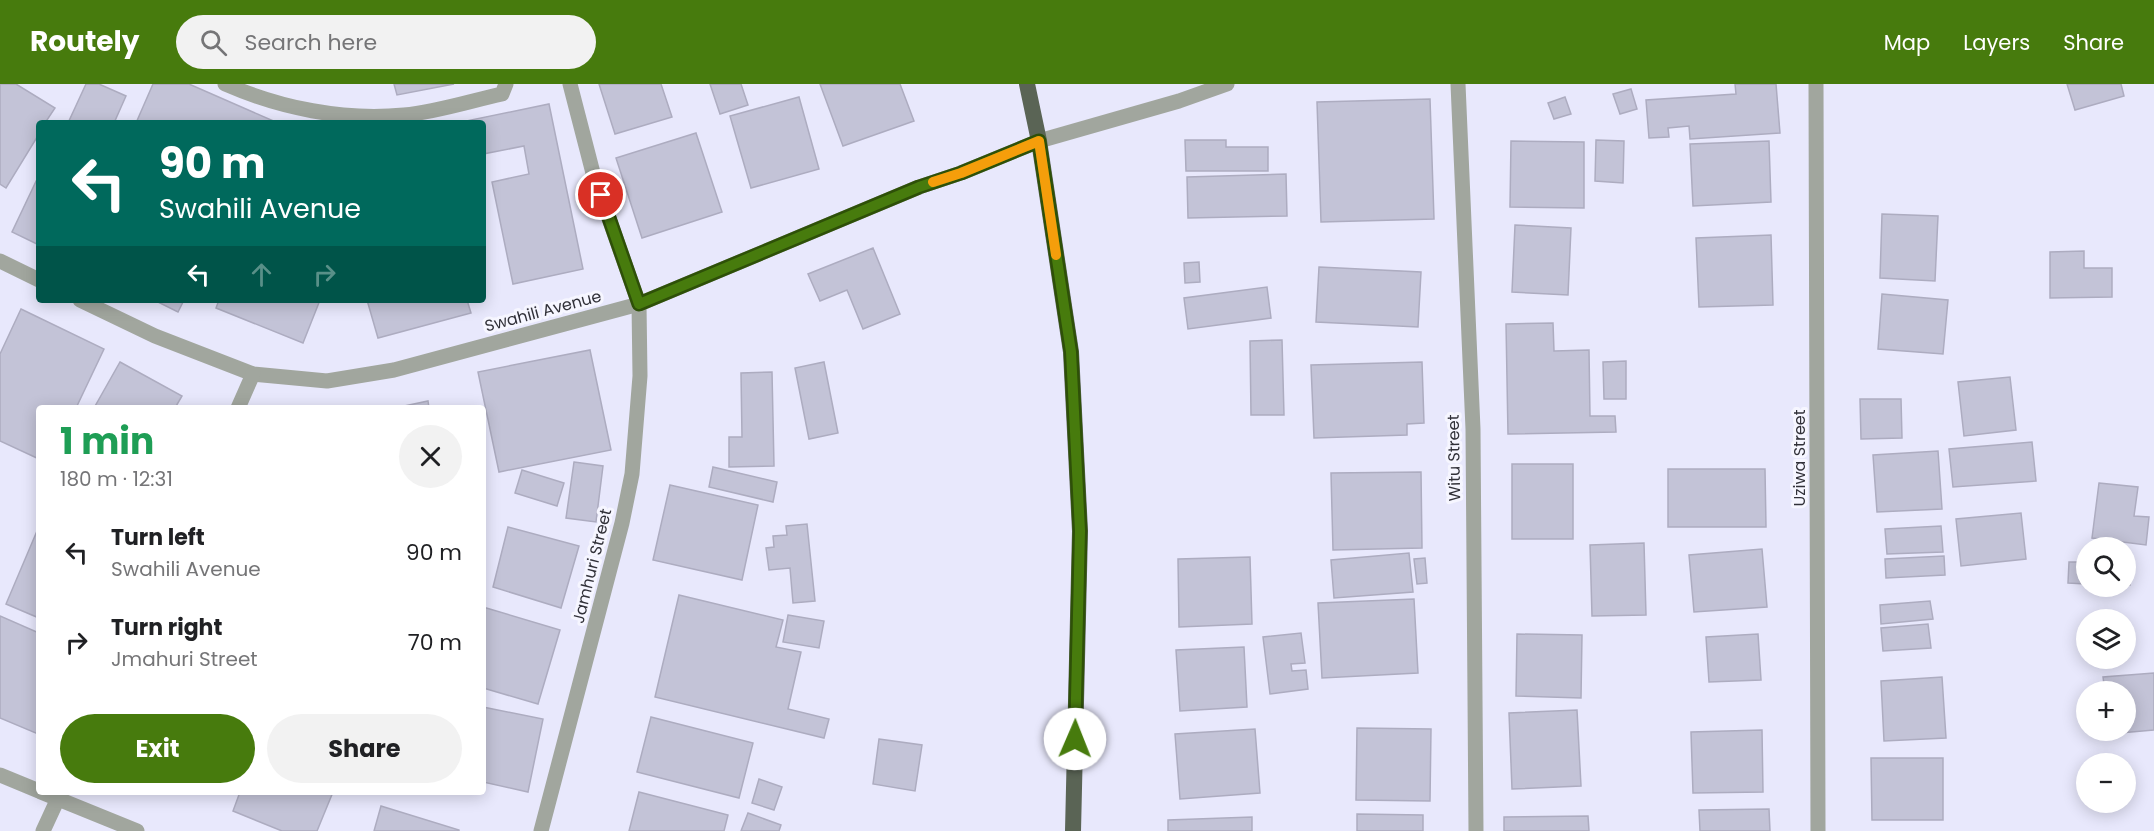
<!DOCTYPE html>
<html lang="en">
<head>
<meta charset="utf-8">
<style>
	body { margin:0; font-family:Poppins,sans-serif; background:#f2f2f2; color:#202124; height:100vh; display:flex; flex-direction:column; font-size:22px; white-space:nowrap }
	* { box-sizing:border-box; margin:0 }
	p { font-size:20px; color:#757577 }
	.icon { flex:none; width:33px; height:33px; fill:none; stroke:currentColor; stroke-width:2; stroke-linecap:round; stroke-linejoin:round }
	.map { position:relative; flex:1; overflow:hidden }
	.details { position:absolute; left:36px; top:321px; width:450px; height:390px; display:flex; flex-direction:column; background:#fff; border-radius:6px; box-shadow:0 3px 15px #0003 }
	.details>* { flex:none }
	.top-card { position:absolute; left:36px; top:36px; width:450px; height:183px; border-radius:6px; box-shadow:0 3px 15px #0003; background:#00695c; color:#fff; overflow:hidden }
	.tools { position:absolute; left:2076px; top:453px; display:grid; gap:12px }
	.tools a { display:grid; place-items:center; width:60px; height:60px; border-radius:50%; background:#fff; box-shadow:0 3px 15px #0003; font-size:30px }
	.pin { position:absolute; display:grid; place-items:center; width:51px; height:51px; color:#fff; margin:-26px; border:3px solid #fff; border-radius:50%; box-shadow:0 2px 6px #0007 }
	.me { position:absolute; width:66px; margin:-33px; rotate:1deg; stroke-linejoin:round; filter:drop-shadow(0 0 4px #0008) }
	.turn { display:flex; align-items:center; gap:21px; height:126px; padding:0 24px; font-size:27px }
	.turn .icon { width:78px; height:78px; stroke-width:2.5 }
	.turn b { display:block; font-size:42px; line-height:51px }
	.lanes { display:flex; align-items:center; height:57px; padding:0 24px; background:#0003; justify-content:center; gap:30px; direction:ltr }
	.lanes .off { opacity:.35 }
	.round { display:grid; place-items:center; flex:none; width:63px; height:63px; border-radius:32px; background:#f2f2f2 }
	.summary { display:flex; align-items:center; justify-content:space-between; height:102px; padding:0 24px }
	h1 { font-size:36px; font-weight:700; line-height:45px; color:#1e9e55 }
	.action { display:flex; gap:12px; margin-top:auto; padding:12px 24px }
	.action a { flex:1; height:69px; border-radius:36px; background:#477b0d; color:#fff; font-size:24px; font-weight:700; line-height:69px; text-align:center }
	.action a+a { background:#f2f2f2; color:#202124 }
	ul { padding:0; list-style:none }
	li { display:flex; align-items:center; gap:18px; height:90px; padding:0 24px }
	li div { flex:1 }
	li b { display:block; font-size:22px }
	li em { font-style:normal }
	header { display:flex; align-items:center; gap:36px; box-sizing:border-box; height:84px; padding:0 30px; background:#477b0d; color:#fff }
	header strong { font-size:28px }
	nav { display:flex; gap:33px; margin-inline-start:auto; font-size:21px }
	.search { width:420px; height:54px; background:#f2f2f2; display:flex; align-items:center; gap:15px; box-sizing:border-box; padding:0 21px; border-radius:33px; color:#757577; font-size:22px }
	.map>svg:first-child { display:block }
	.building { fill:#c3c3d7; stroke:#adacc0; stroke-width:1.5 }
	.lines { fill:none; stroke-linecap:round; stroke-linejoin:round }
	.minor { stroke:#a1a69e; stroke-width:15 }
	.trunk { stroke:#5a6455; stroke-width:16 }
	.route-casing { stroke:#2e5008; stroke-width:15 }
	.route { stroke:#477b0d; stroke-width:10 }
	.slow { stroke:#f59e0b; stroke-width:10 }
	.labels { text-anchor:middle; dominant-baseline:central; stroke-width:6; stroke-linejoin:round; paint-order:stroke }
	.street-label { font-size:16px; fill:#313139; stroke:#f6f6ff }
</style>
</head>
<body>
<header>
<strong>Routely</strong>
<div class="search"><svg class="icon" aria-label="search" viewBox="0 0 24 24"><circle cx="10" cy="10" r="6"/><path d="M15 15l6 6"/></svg>Search here</div>
<nav><a>Map</a><a>Layers</a><a>Share</a></nav>
</header>
<div class="map">
<svg width="2154" height="747" viewBox="0 0 2154 747">
	<rect width="100%" height="100%" fill="#e8e8fc"/>
	<!-- building -->
	<g class="building">
		<polygon points="0,0 16,0 55,24 45,39 39,39 39,50 6,104 0,100"/>
		<polygon points="86,0 99,0 126,12 114,39 68,39"/>
		<polygon points="153,0 189,0 278,39 136,39"/>
		<polygon points="394,0 454,0 397,11"/>
		<polygon points="599,0 661,0 672,33 615,50"/>
		<polygon points="710,0 741,0 748,21 720,30"/>
		<polygon points="820,0 900,0 914,37 843,62"/>
		<polygon points="1735,0 1776,0 1780,49 1690,55 1689,42 1668,44 1669,53 1649,54 1646,16 1736,10"/>
		<polygon points="2067,0 2121,0 2124,12 2075,26"/>
		<polygon points="1631,5 1637,25 1620,30 1613,10"/>
		<polygon points="799,13 819,85 751,104 730,32"/>
		<polygon points="1565,13 1571,30 1554,35 1548,19"/>
		<polygon points="1430,15 1434,135 1321,138 1317,18"/>
		<polygon points="549,20 583,185 513,200 492,98 529,90 524,62 483,70 483,39 466,39 466,37"/>
		<polygon points="696,49 722,128 642,154 616,74"/>
		<polygon points="1185,56 1226,56 1226,63 1268,63 1268,87 1186,87"/>
		<polygon points="1596,56 1624,57 1623,99 1595,97"/>
		<polygon points="1511,57 1584,58 1584,124 1510,123"/>
		<polygon points="1769,57 1771,118 1693,122 1690,60"/>
		<polygon points="1286,90 1287,132 1188,134 1187,93"/>
		<polygon points="39,91 39,161 12,148"/>
		<polygon points="1882,130 1938,132 1935,197 1880,194"/>
		<polygon points="1515,141 1571,144 1568,211 1512,208"/>
		<polygon points="1771,151 1773,221 1699,223 1696,154"/>
		<polygon points="873,164 900,230 863,245 847,206 820,217 808,190"/>
		<polygon points="2084,167 2084,184 2112,184 2112,213 2050,214 2050,168"/>
		<polygon points="1199,178 1200,198 1185,199 1184,179"/>
		<polygon points="1319,183 1421,188 1418,243 1316,238"/>
		<polygon points="1267,203 1271,234 1188,245 1184,214"/>
		<polygon points="1882,210 1948,216 1943,270 1878,265"/>
		<polygon points="154,216 184,216 178,228"/>
		<polygon points="219,216 320,216 303,259 216,224"/>
		<polygon points="367,216 467,216 471,229 378,254"/>
		<polygon points="21,225 104,265 76,324 39,324 39,375 0,357 0,270"/>
		<polygon points="1553,239 1554,267 1589,266 1590,332 1615,332 1616,348 1508,350 1506,240"/>
		<polygon points="1282,256 1284,331 1251,331 1250,257"/>
		<polygon points="590,266 611,366 499,388 478,288"/>
		<polygon points="1626,277 1626,315 1604,315 1603,278"/>
		<polygon points="120,278 182,312 175,324 94,324"/>
		<polygon points="824,278 838,349 809,355 795,284"/>
		<polygon points="1422,278 1424,339 1407,340 1407,351 1314,354 1311,281"/>
		<polygon points="772,288 774,382 729,383 729,353 742,353 741,289"/>
		<polygon points="2010,293 2016,346 1964,352 1958,298"/>
		<polygon points="1860,315 1901,315 1902,354 1861,355"/>
		<polygon points="428,317 429,324 395,324"/>
		<polygon points="2032,358 2036,397 1953,403 1949,365"/>
		<polygon points="1938,367 1942,425 1877,428 1873,371"/>
		<polygon points="574,378 603,382 596,438 566,434"/>
		<rect x="1512" y="380" width="61" height="75"/>
		<polygon points="713,383 777,398 773,418 709,403"/>
		<polygon points="1668,385 1765,385 1766,443 1668,443"/>
		<polygon points="522,386 564,399 557,422 515,409"/>
		<polygon points="1421,388 1422,464 1333,466 1331,389"/>
		<polygon points="2099,399 2138,403 2134,432 2149,433 2146,461 2092,454"/>
		<polygon points="670,401 758,421 742,496 653,476"/>
		<polygon points="2021,429 2026,475 1961,482 1956,435"/>
		<polygon points="807,440 815,517 793,519 790,484 769,486 766,464 774,463 773,452 787,451 786,442"/>
		<polygon points="1941,442 1943,468 1887,470 1885,445"/>
		<polygon points="508,443 579,462 561,524 493,503"/>
		<polygon points="37,447 39,448 39,534 6,520"/>
		<polygon points="1644,459 1646,531 1592,532 1590,461"/>
		<polygon points="1762,465 1767,523 1694,528 1689,471"/>
		<polygon points="1409,469 1413,508 1334,514 1331,476"/>
		<polygon points="1944,472 1945,491 1886,494 1885,475"/>
		<polygon points="1250,473 1252,540 1179,543 1178,475"/>
		<polygon points="1425,474 1427,499 1417,500 1414,475"/>
		<polygon points="2069,478 2086,478 2086,500 2068,499"/>
		<polygon points="2126,479 2131,479 2130,501 2126,501"/>
		<polygon points="679,511 783,536 776,563 801,568 788,625 829,635 824,654 655,613"/>
		<polygon points="1414,515 1418,589 1322,594 1318,519"/>
		<polygon points="1930,517 1933,535 1881,540 1880,521"/>
		<polygon points="483,523 560,546 538,620 483,604"/>
		<polygon points="788,531 824,537 819,564 783,558"/>
		<polygon points="0,532 39,549 38,650 0,634"/>
		<polygon points="1928,540 1931,564 1883,567 1881,544"/>
		<polygon points="1301,549 1305,579 1291,580 1292,587 1306,586 1308,605 1270,610 1263,553"/>
		<polygon points="1517,550 1582,551 1581,614 1516,612"/>
		<polygon points="1758,550 1761,596 1709,598 1706,553"/>
		<polygon points="1244,563 1247,623 1180,627 1176,566"/>
		<polygon points="2154,589 2154,646 2109,650 2109,646 2126,646 2126,608 2105,608 2103,593"/>
		<polygon points="1942,593 1946,654 1884,657 1881,597"/>
		<polygon points="483,623 543,635 528,708 483,698"/>
		<polygon points="1577,626 1581,702 1512,705 1509,629"/>
		<polygon points="651,633 753,659 739,714 637,688"/>
		<polygon points="1357,644 1431,645 1430,717 1356,716"/>
		<polygon points="1255,645 1260,709 1180,715 1175,650"/>
		<polygon points="1762,646 1763,708 1693,709 1691,648"/>
		<polygon points="879,655 922,661 915,707 873,700"/>
		<polygon points="1871,674 1943,674 1943,736 1872,736"/>
		<polygon points="759,695 782,703 774,726 752,719"/>
		<polygon points="240,708 333,708 317,747 282,747 233,727"/>
		<polygon points="639,708 728,731 724,747 629,747"/>
		<polygon points="381,722 459,746 459,747 374,747"/>
		<polygon points="1769,725 1770,747 1700,747 1699,726"/>
		<polygon points="748,729 781,741 779,747 741,747"/>
		<polygon points="1357,730 1423,731 1423,747 1357,747"/>
		<polygon points="1588,732 1589,747 1504,747 1504,733"/>
		<polygon points="1252,733 1252,747 1168,747 1168,736"/>
	</g>
	<g class="lines">
		<!-- minor -->
		<g class="minor">
			<path d="M 225,0 C 280,24 343,37 404,31 C 437,28 470,17 502,10 L 506,0"/>
			<polyline points="1458,0 1473,345 1476,747"/>
			<polyline points="1816,0 1818,747"/>
			<polyline points="0,177 39,196"/>
			<polyline points="80,216 155,252 253,290 327,297 394,286 639,220 919,103 961,89 1039,57 1179,17 1227,0"/>
			<polyline points="238,324 253,290"/>
			<polyline points="0,691 39,707"/>
			<polyline points="41,708 137,747"/>
			<polyline points="43,747 61,708"/>
			<polyline points="541,747 622,439 632,390 640,292 639,220 593,89 570,0"/>
		</g>
		<!-- trunk -->
		<polyline class="trunk" points="1027,0 1039,57 1071,268 1080,447 1073,747"/>
	</g>
	<g class="lines">
		<defs>
			<polyline id="route" points="601,111 639,220 919,103 961,89 1039,57 1071,268 1080,447 1075,655"/>
		</defs>
		<!-- route casing -->
		<use href="#route" class="route-casing"/>
		<!-- route -->
		<use href="#route" class="route"/>
		<!-- slow -->
		<polyline class="slow" points="933,98 961,89 1039,57 1056,171"/>
	</g>
	<g class="labels">
		<!-- street labels -->
		<g class="street-label">
			<text transform="translate(543 227) rotate(-15)">Swahili Avenue</text>
			<text transform="translate(1454 374) rotate(-91)">Witu Street</text>
			<text transform="translate(1799 374) rotate(-90)">Uziwa Street</text>
			<text transform="translate(592 482) rotate(-76)">Jamhuri Street</text>
		</g>
	</g>
</svg>
<div class="tools">
<a><svg class="icon" aria-label="search" viewBox="0 0 24 24"><circle cx="10" cy="10" r="6"/><path d="M15 15l6 6"/></svg></a>
<a><svg class="icon" aria-label="layers" viewBox="0 0 24 24"><path d="M12 4l9 5-9 5-9-5zM3 14l9 5 9-5"/></svg></a>
<a>+</a>
<a>−</a>
</div>
<div class="pin" style="left:601px;top:111px;background:#d93025"><svg class="icon" aria-label="arrive" viewBox="0 0 24 24"><path d="M6 21V4h12l-3 4 3 4H6"/></svg></div>
<svg class="me" style="left:1075px;top:655px" viewBox="-20 -20 40 40"><circle r="19" fill="#fff"/><path d="M0-13L10 11 0 6-10 11z" fill="#477b0d"/></svg>
<div class="top-card">
<div class="turn"><svg class="icon" aria-label="left" viewBox="0 0 24 24"><path d="M17 20v-9H6M10 6l-5 5 5 5"/></svg><div><b>90 m</b>Swahili Avenue</div></div>
<div class="lanes"><svg class="icon" aria-label="left" viewBox="0 0 24 24"><path d="M17 20v-9H6M10 6l-5 5 5 5"/></svg><svg class="icon off" aria-label="ahead" viewBox="0 0 24 24"><path d="M12 20V5M6 11l6-6 6 6"/></svg><svg class="icon off" aria-label="right" viewBox="0 0 24 24"><path d="M7 20v-9h11M14 6l5 5-5 5"/></svg></div>
</div>
<section class="details">
<div class="summary"><div><h1>1 min</h1><p>180 m · 12:31</p></div><a class="round"><svg class="icon" aria-label="close" viewBox="0 0 24 24"><path d="M6 6l12 12M18 6L6 18"/></svg></a></div>
<ul>
<li><svg class="icon" aria-label="left" viewBox="0 0 24 24"><path d="M17 20v-9H6M10 6l-5 5 5 5"/></svg><div><b>Turn left</b><p>Swahili Avenue</p></div><em>90 m</em></li>
<li><svg class="icon" aria-label="right" viewBox="0 0 24 24"><path d="M7 20v-9h11M14 6l5 5-5 5"/></svg><div><b>Turn right</b><p>Jmahuri Street</p></div><em>70 m</em></li>
</ul>
<div class="action"><a>Exit</a><a>Share</a></div>
</section>
</div>
</body>
</html>
